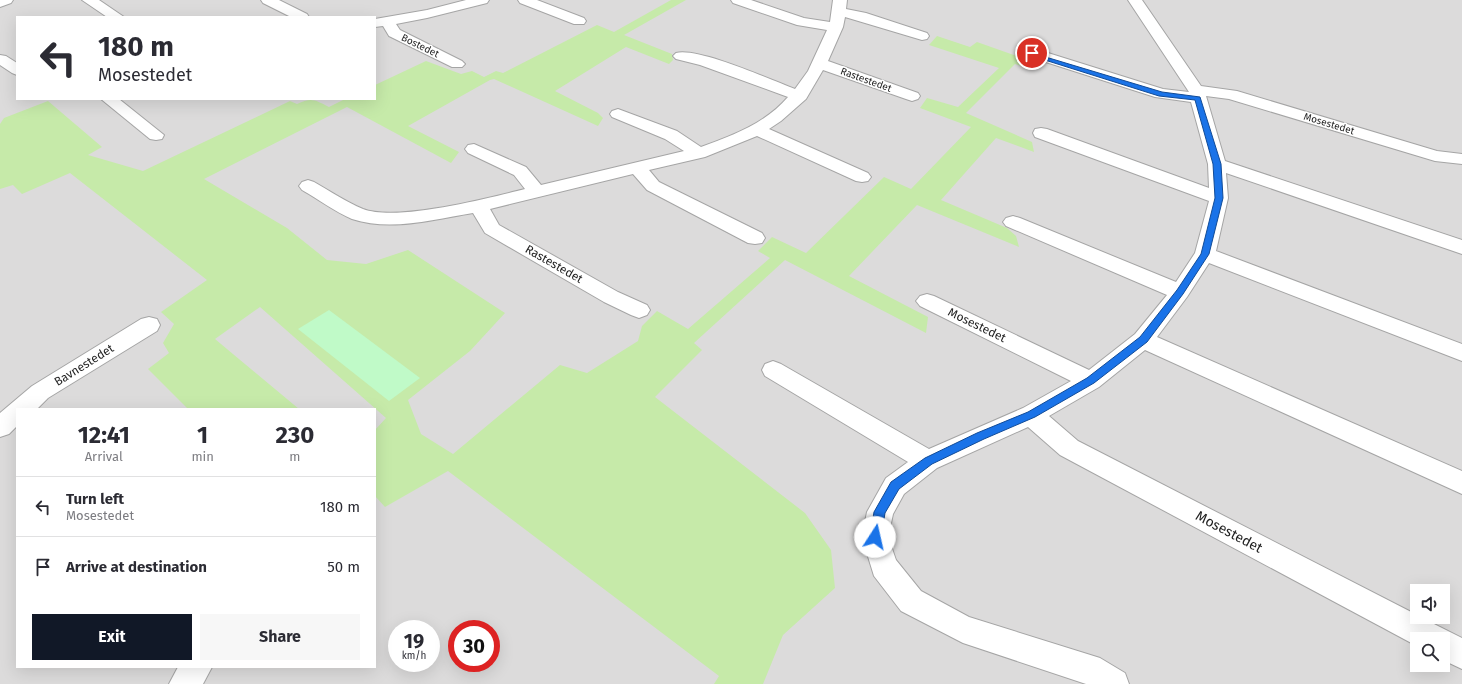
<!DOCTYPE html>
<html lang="en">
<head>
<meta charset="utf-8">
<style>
	body { margin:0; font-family:"Fira Sans",sans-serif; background:#f7f7f7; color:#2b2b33; height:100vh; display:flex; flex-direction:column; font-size:15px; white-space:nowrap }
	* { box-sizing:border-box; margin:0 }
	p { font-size:13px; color:#7c7c81 }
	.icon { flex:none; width:22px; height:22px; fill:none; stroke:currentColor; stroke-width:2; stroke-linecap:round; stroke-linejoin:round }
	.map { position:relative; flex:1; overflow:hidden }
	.details { position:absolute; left:16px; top:408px; width:360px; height:260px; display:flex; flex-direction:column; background:#fff; border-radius:0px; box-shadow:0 4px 16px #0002 }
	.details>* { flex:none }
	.hud { position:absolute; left:16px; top:16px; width:360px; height:84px; border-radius:0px; box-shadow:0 4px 16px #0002; background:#fff; color:#2b2b33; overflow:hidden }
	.tools { position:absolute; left:1410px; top:584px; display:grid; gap:8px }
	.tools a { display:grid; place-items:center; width:40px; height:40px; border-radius:0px; background:#fff; box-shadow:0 4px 16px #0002; font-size:20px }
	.speed { position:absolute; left:388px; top:620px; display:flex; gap:8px; font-size:20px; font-weight:700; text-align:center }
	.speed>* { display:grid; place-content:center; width:52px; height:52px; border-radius:50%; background:#fff; box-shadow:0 4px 16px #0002; line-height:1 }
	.speed small { font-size:10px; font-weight:400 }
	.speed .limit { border:6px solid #d22; background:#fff; color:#111 }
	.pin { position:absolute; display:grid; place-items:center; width:34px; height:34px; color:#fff; margin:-17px; border:2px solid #fff; border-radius:50%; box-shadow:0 1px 4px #0007 }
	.me { position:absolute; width:44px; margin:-22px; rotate:10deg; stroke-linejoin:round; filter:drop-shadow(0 0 3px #0008) }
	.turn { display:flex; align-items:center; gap:14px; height:84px; padding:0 16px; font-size:18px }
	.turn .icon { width:52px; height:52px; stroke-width:2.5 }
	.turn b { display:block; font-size:28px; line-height:34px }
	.eta { display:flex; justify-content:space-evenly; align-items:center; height:68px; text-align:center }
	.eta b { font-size:24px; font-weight:700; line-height:28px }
	.primary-button { display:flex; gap:8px; margin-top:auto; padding:8px 16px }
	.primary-button a { flex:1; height:46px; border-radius:0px; background:#111827; color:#fff; font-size:16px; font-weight:700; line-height:46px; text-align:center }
	.primary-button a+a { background:#f7f7f7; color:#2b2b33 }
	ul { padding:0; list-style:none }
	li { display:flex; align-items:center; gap:12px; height:60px; padding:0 16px; border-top:1px solid #e1e1e2 }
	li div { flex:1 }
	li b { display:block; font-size:15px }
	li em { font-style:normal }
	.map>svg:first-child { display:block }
	.residential { fill:#dcdbdb; fill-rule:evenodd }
	.grass { fill:#c6eaa9 }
	.park { fill:#c0fac8 }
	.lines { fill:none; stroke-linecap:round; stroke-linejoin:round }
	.minor-casing { stroke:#a5a5a5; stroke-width:2 }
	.minor { fill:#fff; fill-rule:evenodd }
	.route { fill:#1a73e8; stroke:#114b97 }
	.labels { text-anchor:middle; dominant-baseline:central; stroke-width:3; stroke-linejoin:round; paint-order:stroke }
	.far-street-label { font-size:10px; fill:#1e1e1e; stroke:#fff }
	.street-label { font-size:12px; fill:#1e1e1e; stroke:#fff }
	.near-street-label { font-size:14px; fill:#1e1e1e; stroke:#fff }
</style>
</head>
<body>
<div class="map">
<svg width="1462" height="684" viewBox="0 0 1462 684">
	<rect width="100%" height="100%" fill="#efece4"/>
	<!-- residential -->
	<path class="residential" d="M 0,0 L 1462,0 L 1462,684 L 0,684 ZM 17,17 L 375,17 L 375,99 L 17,99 ZM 17,409 L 375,409 L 375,667 L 17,667 ZM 1417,591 L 1443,591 L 1443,617 L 1417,617 ZM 397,629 L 431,629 L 431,663 L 397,663 ZM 457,629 L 491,629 L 491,663 L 457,663 ZM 1417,639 L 1443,639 L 1443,665 L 1417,665 Z"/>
	<!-- grass -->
	<path class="grass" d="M 671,0 L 686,0 L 624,35 L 672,54 L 673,60 L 669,64 L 626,47 L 555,91 L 598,113 L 603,118 L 598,126 L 494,79 L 490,80 L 408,126 L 459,152 L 451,163 L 347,107 L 204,179 L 287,228 L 327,260 L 366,264 L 408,250 L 505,313 L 470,351 L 408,400 L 421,434 L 453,454 L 560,365 L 587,373 L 638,341 L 642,326 L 657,311 L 688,329 L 770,258 L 758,251 L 772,237 L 806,253 L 884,177 L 911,189 L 971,127 L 920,108 L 927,98 L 958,107 L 999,68 L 929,45 L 937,36 L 970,47 L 977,42 L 1031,61 L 1033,70 L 1015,64 L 966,113 L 1032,142 L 1034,152 L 996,138 L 941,200 L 1007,228 L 1016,236 L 1019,247 L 917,205 L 849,276 L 928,317 L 926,333 L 785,260 L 694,343 L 702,350 L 655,397 L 805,513 L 831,550 L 835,588 L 783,635 L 763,684 L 714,684 L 719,676 L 448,471 L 385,507 L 375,496 L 375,430 L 386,418 L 260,307 L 215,339 L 299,409 L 188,409 L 148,369 L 169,353 L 163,343 L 174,324 L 161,312 L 207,280 L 70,173 L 22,194 L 13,185 L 0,189 L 0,124 L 4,118 L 48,101 L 102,147 L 88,155 L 143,171 L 290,101 L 297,104 C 312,97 315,100 329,107 L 345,99 L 375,99 L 375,85 L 426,61 L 461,74 L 472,71 L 484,77 L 496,71 L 503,73 L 597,25 L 614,32 Z"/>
	<!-- park -->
	<polygon class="park" points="329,310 420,378 389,401 298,329"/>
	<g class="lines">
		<defs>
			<g id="minor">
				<polygon points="0,0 13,0 11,3 0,7"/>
				<polygon points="82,0 99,0 124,17 107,17"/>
				<polygon points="261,0 279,0 307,14 309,17 291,17 263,3"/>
				<polygon points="466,0 489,0 487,3 427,18 396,24 400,30 462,61 465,64 462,67 452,67 389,36 383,26 375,27 375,19 427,10"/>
				<polygon points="518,0 537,0 584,18 586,21 584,24 574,24 520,3"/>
				<path d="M 731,0 L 751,0 L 804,18 L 830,22 L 833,0 L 847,0 L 846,9 L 866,13 L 927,33 L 929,36 L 927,39 L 922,40 L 845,17 L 843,27 L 828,61 L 918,93 L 920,96 L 918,99 L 912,101 L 906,99 L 823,70 L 806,99 L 781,121 L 769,129 L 868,173 L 871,177 L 868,181 L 862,182 L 856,181 L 757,136 L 705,157 L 649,170 L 659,182 L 762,233 L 765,238 L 762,243 L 755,244 L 748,243 L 647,190 L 633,174 L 490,209 L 499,225 L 618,292 L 647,305 L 650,310 L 647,315 L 639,318 L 631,315 L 604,302 L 485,233 L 473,213 C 435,219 391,232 352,219 C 335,212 318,199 302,190 L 299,186 L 302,182 L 308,180 L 314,182 C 330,191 346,202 363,209 C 397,222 488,198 525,189 L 514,175 L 468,153 L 465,149 L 468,145 L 474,144 L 526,167 L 541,185 L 684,151 L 665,139 L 612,117 L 610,114 L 612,111 L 618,109 L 677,131 L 701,147 C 732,136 766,123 788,97 L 700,65 L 676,59 L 673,56 L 676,53 C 698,47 771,80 795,89 L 808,71 L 827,30 L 797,25 L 733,3 Z"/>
				<polygon points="1128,0 1142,0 1201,86 1237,91 1437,151 1462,154 1462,164 1435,161 1229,99 1206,96 1225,161 1462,240 1462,254 1226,173 1228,198 1216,251 1462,344 1462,361 1209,263 1187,297 1157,337 1462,471 1462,494 1145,350 1099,387 1049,416 1078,441 1417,615 1417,617 1420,617 1462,638 1462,669 1443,660 1443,639 1417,639 1417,646 1060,455 1028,427 937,468 904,494 893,514 888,537 896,560 921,591 969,617 1100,658 1125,673 1129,684 1086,684 963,643 901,611 874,576 862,537 867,512 886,478 908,462 765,376 762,370 765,364 773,361 781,364 929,449 1023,408 1071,381 920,306 916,301 920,296 927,294 934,296 1089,370 1135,334 1167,295 1006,226 1003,222 1006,218 1013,216 1020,218 1176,282 1195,253 1209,201 1035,137 1033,133 1035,129 1041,128 1047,129 1209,188 1208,164 1191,102 1155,97 1027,56 1024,53 1027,50 1032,48 1163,89 1189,92"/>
				<polygon points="0,55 6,56 17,63 17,75 12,73 0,65"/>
				<polygon points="101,99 119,99 164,135 162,139 156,140 150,139"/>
				<polygon points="149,317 157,319 160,325 157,331 48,398 37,409 17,409 17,426 9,434 0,437 0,413 32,386 141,319"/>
				<polygon points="178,667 212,667 203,684 169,684"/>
			</g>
		</defs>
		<!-- minor casing -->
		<use href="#minor" class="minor-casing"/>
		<!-- minor -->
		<use href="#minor" class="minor"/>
	</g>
	<!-- route -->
	<polygon class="route" points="1029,52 1162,92 1200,97 1221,164 1223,198 1209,254 1183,294 1147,342 1094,383 1035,417 984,439 932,464 899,489 885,513 881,537 879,541 875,542 871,541 870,537 874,512 891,482 925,458 977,433 1028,412 1087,378 1140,337 1177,290 1201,254 1215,198 1213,164 1195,100 1159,96 1029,55"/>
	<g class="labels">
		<!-- far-street labels -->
		<g class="far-street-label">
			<text transform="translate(420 46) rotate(26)">Bostedet</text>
			<text transform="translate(866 80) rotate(20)">Rastestedet</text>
			<text transform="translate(1329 124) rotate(17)">Mosestedet</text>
		</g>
		<!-- street labels -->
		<g class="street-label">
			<text transform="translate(554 264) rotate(30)">Rastestedet</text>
			<text transform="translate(977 325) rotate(26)">Mosestedet</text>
			<text transform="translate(84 365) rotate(-32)">Bavnestedet</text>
		</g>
		<!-- near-street labels -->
		<g class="near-street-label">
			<text transform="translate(1229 532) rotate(28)">Mosestedet</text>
		</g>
	</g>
</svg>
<div class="tools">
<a><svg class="icon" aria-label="sound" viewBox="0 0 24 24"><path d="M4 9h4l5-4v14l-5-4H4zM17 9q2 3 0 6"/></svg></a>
<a><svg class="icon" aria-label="search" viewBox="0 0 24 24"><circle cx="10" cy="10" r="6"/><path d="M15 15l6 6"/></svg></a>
</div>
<div class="speed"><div>19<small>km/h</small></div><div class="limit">30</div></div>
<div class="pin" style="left:1032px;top:53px;background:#d93025"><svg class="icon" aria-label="arrive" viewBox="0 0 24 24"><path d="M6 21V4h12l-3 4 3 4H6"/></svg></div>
<svg class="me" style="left:875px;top:537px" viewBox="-20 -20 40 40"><circle r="19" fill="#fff"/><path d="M0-13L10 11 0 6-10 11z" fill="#1a73e8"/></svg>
<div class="hud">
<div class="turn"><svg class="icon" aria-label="left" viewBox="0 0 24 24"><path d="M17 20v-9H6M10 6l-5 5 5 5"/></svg><div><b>180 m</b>Mosestedet</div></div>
</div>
<section class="details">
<div class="eta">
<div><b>12:41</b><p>Arrival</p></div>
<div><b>1</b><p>min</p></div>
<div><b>230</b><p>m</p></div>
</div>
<ul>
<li><svg class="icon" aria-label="left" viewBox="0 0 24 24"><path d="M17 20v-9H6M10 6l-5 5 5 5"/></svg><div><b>Turn left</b><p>Mosestedet</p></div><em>180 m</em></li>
<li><svg class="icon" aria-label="arrive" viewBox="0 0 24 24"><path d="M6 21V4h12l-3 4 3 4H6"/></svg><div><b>Arrive at destination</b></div><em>50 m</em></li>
</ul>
<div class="primary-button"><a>Exit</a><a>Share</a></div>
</section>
</div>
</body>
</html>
